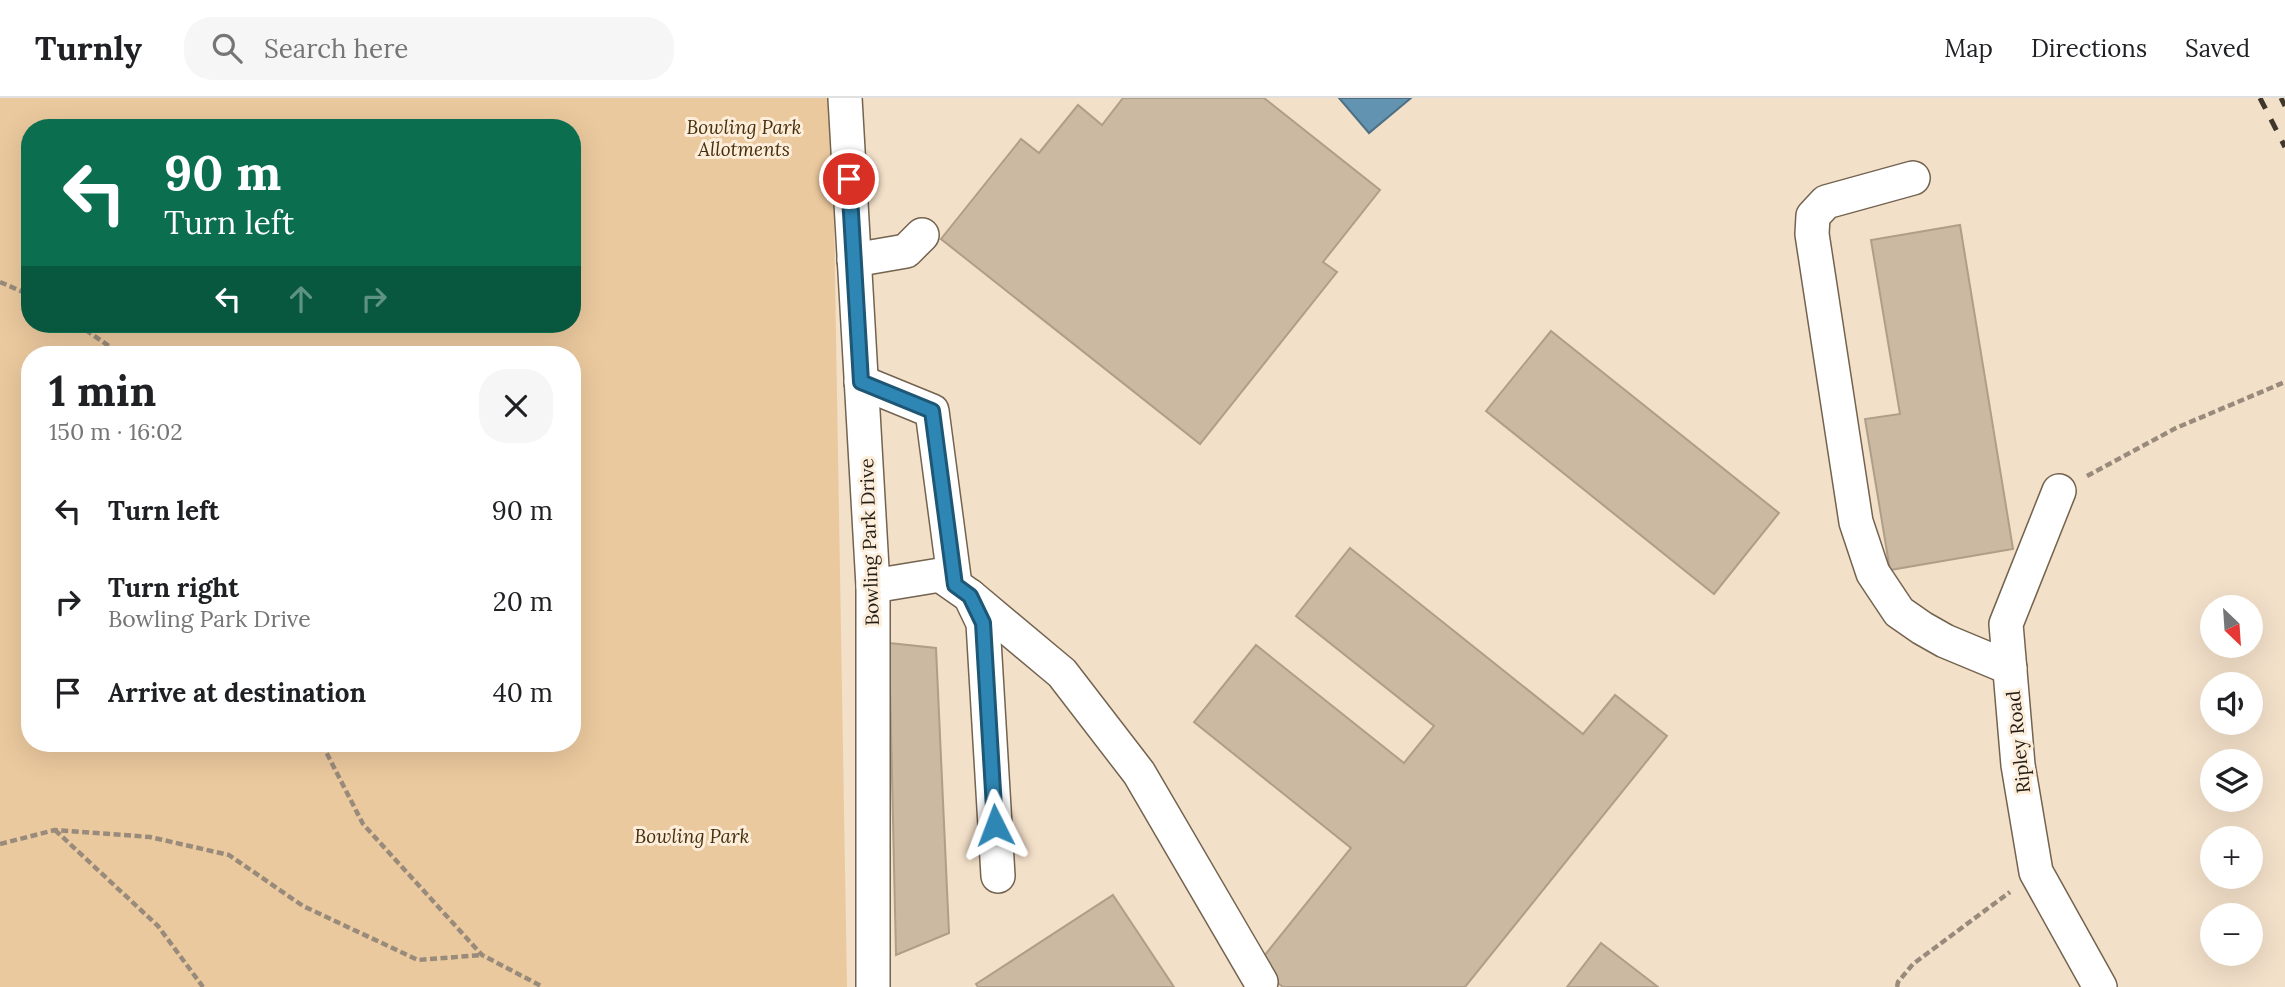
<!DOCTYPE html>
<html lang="en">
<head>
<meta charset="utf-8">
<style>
	body { margin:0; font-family:Lora,serif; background:#f6f6f6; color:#202124; height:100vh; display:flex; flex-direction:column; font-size:26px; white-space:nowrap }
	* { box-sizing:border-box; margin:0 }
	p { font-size:23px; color:#757577 }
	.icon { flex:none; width:38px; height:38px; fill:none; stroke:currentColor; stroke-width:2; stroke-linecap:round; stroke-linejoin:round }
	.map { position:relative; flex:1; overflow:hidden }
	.drawer { position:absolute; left:21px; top:248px; width:560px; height:406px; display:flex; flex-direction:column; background:#fff; border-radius:28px; box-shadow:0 7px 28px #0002 }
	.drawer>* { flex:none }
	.guide { position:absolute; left:21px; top:21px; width:560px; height:214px; border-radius:28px; box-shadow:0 7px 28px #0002; background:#0b6e4f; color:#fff; overflow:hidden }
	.needle { width:46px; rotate:155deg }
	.controls { position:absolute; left:2200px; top:497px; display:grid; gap:14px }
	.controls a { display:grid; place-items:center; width:63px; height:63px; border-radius:50%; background:#fff; box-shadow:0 7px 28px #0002; font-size:35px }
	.pin { position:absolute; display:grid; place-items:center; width:60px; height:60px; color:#fff; margin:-30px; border:4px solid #fff; border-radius:50%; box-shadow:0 2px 7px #0007 }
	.me { position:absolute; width:77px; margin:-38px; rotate:357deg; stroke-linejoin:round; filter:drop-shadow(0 0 5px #0008) }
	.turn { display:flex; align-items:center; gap:24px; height:147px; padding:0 28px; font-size:32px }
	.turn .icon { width:91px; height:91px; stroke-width:2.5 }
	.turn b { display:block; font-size:49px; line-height:60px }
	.lanes { display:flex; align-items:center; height:66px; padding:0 28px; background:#0003; justify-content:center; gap:35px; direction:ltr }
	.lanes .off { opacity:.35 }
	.round { display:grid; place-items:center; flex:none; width:74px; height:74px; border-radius:28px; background:#f6f6f6 }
	.head { display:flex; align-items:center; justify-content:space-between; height:119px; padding:0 28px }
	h1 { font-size:42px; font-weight:700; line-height:52px }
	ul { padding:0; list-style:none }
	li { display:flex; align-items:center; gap:21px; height:91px; padding:0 28px }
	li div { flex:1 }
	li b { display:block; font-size:26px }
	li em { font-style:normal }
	header { display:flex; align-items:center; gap:42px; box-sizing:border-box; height:98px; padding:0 35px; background:#fff; border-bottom:2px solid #e0e0e0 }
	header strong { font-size:33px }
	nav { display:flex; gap:38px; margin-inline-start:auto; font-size:24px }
	.search { width:490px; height:63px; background:#f6f6f6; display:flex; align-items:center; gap:18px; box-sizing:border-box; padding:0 24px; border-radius:28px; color:#757577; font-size:26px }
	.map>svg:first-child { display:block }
	.green { fill:#ebc99e; fill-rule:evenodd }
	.water { fill:#6293b0; stroke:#4f7082; stroke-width:2 }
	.building { fill:#cbb9a2; stroke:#af9e88; stroke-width:2 }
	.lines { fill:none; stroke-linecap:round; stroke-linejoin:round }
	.minor-casing { stroke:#73634f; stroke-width:36 }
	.path { stroke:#998b7b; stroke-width:4.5; stroke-dasharray:7 3.5; stroke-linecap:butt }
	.minor { stroke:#fff; stroke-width:33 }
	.rail { stroke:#3f362c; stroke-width:5; stroke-dasharray:12 12; stroke-linecap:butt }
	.route-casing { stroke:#1e5775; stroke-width:18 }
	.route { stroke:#2e86b4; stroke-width:12 }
	.labels { text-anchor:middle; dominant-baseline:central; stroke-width:6; stroke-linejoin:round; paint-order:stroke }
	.park-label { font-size:19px; font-style:italic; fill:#472f0c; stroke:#fdeedb }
	.street-label { font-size:19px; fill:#241d15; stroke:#fdeedb }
</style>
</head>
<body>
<header>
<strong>Turnly</strong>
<div class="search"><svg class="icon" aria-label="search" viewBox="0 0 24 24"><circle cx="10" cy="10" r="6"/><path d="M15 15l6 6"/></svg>Search here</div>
<nav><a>Map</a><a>Directions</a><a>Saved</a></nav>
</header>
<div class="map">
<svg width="2285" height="889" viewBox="0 0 2285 889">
	<rect width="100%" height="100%" fill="#f3e0c9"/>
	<!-- green -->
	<path class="green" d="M 0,0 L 832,0 L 847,889 L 0,889 ZM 30,30 L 572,30 L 572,226 L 30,226 ZM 30,257 L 572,257 L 572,646 L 30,646 Z"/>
	<!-- water -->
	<polygon class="water" points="1339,0 1411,0 1369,35"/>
	<!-- building -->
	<g class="building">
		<polygon points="1123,0 1264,0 1380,92 1323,164 1337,174 1200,346 941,141 1021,41 1039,55 1078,7 1102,27"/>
		<polygon points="1960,127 2013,451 1890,472 1865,321 1900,316 1871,142"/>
		<polygon points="1551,233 1779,415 1714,496 1486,313"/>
		<polygon points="1350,450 1583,636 1615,597 1667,638 1465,889 1283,889 1256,868 1351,750 1194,624 1256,547 1404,665 1434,628 1296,518"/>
		<polygon points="889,545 936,550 949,835 896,857"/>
		<polygon points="1113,797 1174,889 978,889 976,886"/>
		<polygon points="1601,845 1658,889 1567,889"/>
	</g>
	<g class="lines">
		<defs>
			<g id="minor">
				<polyline points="845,0 873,488 873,889"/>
				<polyline points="1913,80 1826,104 1813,118 1812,136 1856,424 1873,475 1899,514 1922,530 1945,543 2010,570"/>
				<polyline points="854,162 906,153 922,137"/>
				<polyline points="861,284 932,313 955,487"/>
				<polyline points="2059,393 2006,526 2018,667 2036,774 2100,889"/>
				<polyline points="873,488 940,477 970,498 983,525 998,778"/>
				<polyline points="970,498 1062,575 1139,675 1261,884"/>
			</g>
		</defs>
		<!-- minor casing -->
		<use href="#minor" class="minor-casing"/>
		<!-- path -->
		<g class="path">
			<polyline points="0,184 30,197"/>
			<polyline points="77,226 122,257"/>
			<polyline points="2087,378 2176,330 2285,284"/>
			<polyline points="322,646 363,726 482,857 543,889"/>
			<polyline points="55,732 158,828 203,889"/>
			<polyline points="0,746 55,732 150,739 229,757 303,808 418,862 482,857"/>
			<polyline points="1897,889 1898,884 1913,866 2010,794"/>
		</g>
		<!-- minor -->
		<use href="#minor" class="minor"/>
		<!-- rail -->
		<g class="rail">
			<polyline points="2260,0 2285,49"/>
			<polyline points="2281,0 2285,8"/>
		</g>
	</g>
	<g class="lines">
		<defs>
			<polyline id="route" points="849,81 861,284 932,313 955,487 970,498 983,525 995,727"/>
		</defs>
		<!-- route casing -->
		<use href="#route" class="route-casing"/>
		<!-- route -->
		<use href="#route" class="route"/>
	</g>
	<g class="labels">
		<!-- park labels -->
		<g class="park-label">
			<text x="744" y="29">Bowling Park<tspan x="744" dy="22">Allotments</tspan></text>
			<text x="692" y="738">Bowling Park</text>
		</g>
		<!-- street labels -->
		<g class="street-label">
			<text transform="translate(869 444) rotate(-92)">Bowling Park Drive</text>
			<text transform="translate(2018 644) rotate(-96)">Ripley Road</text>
		</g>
	</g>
</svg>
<div class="controls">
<a><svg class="needle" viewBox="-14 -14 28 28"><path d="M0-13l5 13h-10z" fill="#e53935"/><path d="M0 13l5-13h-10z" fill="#757577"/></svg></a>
<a><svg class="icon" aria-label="sound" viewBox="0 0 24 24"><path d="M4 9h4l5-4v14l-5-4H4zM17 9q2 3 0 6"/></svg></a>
<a><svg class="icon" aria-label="layers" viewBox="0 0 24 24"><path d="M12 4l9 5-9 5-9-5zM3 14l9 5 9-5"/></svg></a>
<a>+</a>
<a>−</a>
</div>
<div class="pin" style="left:849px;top:81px;background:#d93025"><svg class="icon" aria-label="arrive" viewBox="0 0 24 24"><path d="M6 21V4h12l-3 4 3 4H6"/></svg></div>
<svg class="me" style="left:995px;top:727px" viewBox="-20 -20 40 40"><path d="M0-17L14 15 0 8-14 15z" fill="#2e86b4" stroke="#fff" stroke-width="4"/></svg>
<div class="guide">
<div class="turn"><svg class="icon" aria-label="left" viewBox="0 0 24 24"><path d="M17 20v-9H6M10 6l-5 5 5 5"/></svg><div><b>90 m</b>Turn left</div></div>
<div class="lanes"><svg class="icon" aria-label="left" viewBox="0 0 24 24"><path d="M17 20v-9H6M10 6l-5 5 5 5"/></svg><svg class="icon off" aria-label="ahead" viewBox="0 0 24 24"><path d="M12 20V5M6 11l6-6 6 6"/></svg><svg class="icon off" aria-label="right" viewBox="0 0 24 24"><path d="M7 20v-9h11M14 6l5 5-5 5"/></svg></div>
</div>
<section class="drawer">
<div class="head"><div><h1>1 min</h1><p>150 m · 16:02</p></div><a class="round"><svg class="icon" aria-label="close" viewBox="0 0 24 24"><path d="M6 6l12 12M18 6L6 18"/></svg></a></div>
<ul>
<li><svg class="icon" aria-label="left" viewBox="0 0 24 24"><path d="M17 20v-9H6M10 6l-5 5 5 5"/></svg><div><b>Turn left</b></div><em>90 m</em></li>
<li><svg class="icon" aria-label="right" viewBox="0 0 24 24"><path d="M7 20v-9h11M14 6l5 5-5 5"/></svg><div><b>Turn right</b><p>Bowling Park Drive</p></div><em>20 m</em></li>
<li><svg class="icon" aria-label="arrive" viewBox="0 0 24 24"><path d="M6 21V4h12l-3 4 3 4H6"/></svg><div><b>Arrive at destination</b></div><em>40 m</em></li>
</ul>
</section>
</div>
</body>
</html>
